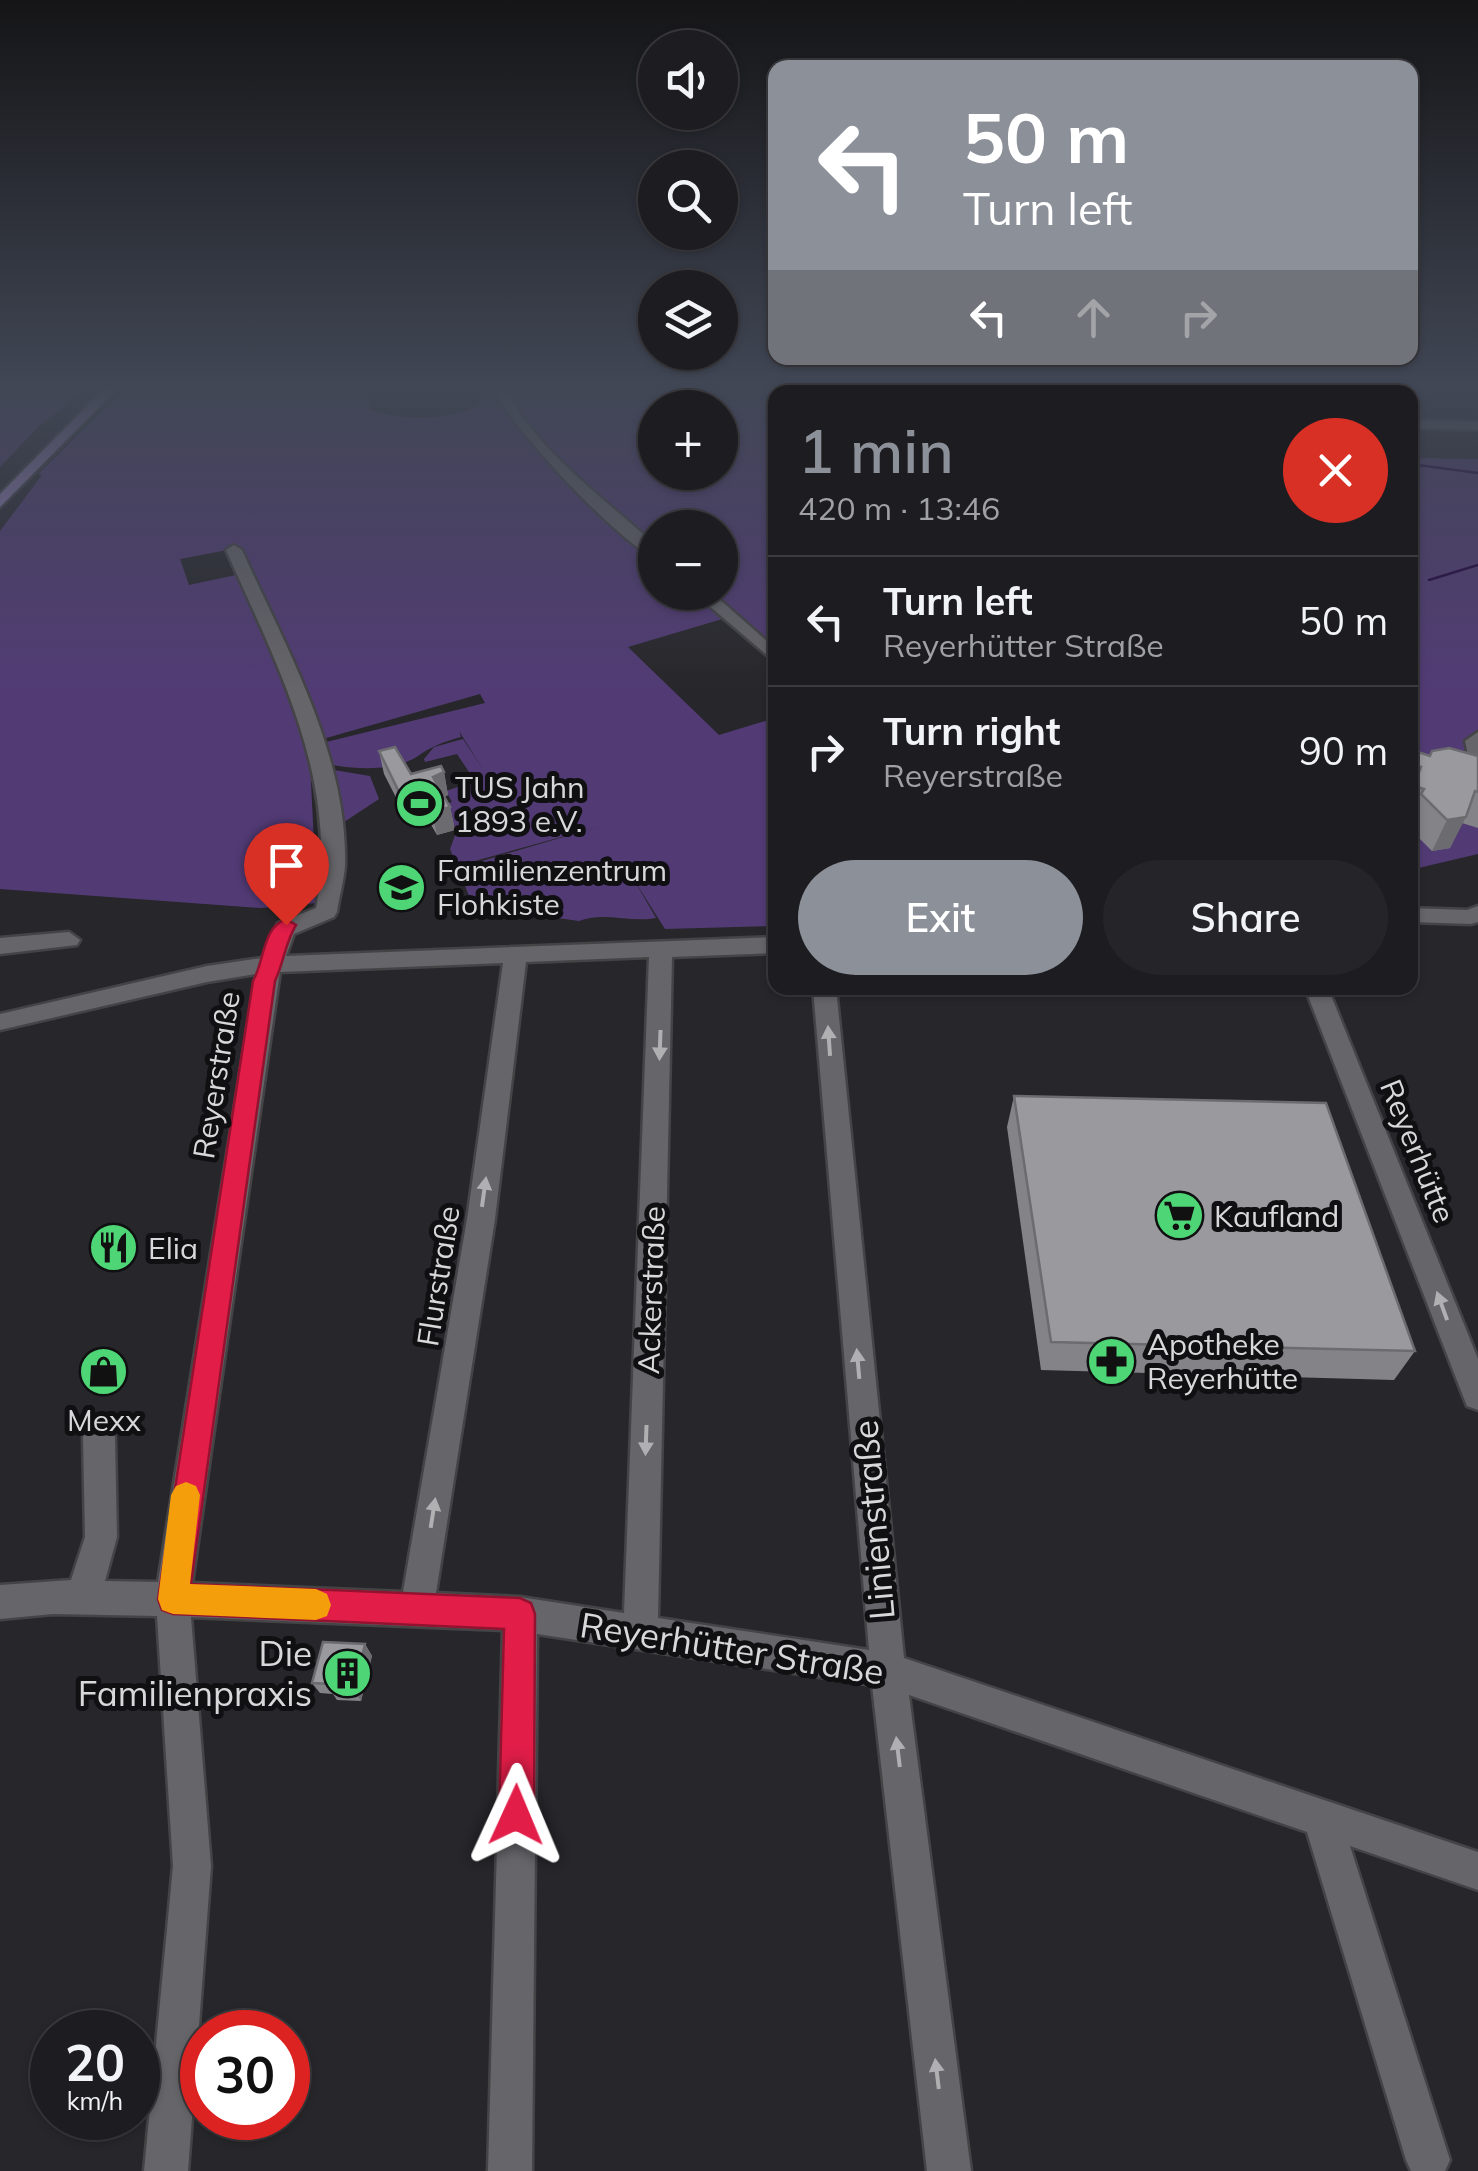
<!DOCTYPE html>
<html lang="en">
<head>
<meta charset="utf-8">
<style>
	body { margin:0; font-family:Mulish,sans-serif; background:#252529; color:#f1f3f6; height:100vh; display:flex; flex-direction:column; font-size:38px; white-space:nowrap }
	* { box-sizing:border-box; margin:0 }
	p { font-size:32px; color:#a0a1a5 }
	.icon { flex:none; width:55px; height:55px; fill:none; stroke:currentColor; stroke-width:2; stroke-linecap:round; stroke-linejoin:round }
	.map { position:relative; flex:1; overflow:hidden }
	.details { position:absolute; left:768px; top:385px; width:650px; height:610px; display:flex; flex-direction:column; background:#1d1c20; border-radius:20px; box-shadow:0 2px 8px #0004,0 0 0 2px #3b3a3e }
	.details>* { flex:none }
	.hud { position:absolute; left:768px; top:60px; width:650px; height:305px; border-radius:20px; box-shadow:0 2px 8px #0004,0 0 0 2px #3b3a3e; background:#8c9099; color:#fff; overflow:hidden }
	.fabs { position:absolute; left:638px; top:30px; display:grid; gap:20px }
	.fabs a { display:grid; place-items:center; width:100px; height:100px; border-radius:50%; background:#1d1c20; box-shadow:0 2px 8px #0004,0 0 0 2px #3b3a3e; font-size:50px }
	.speed { position:absolute; left:30px; top:2010px; display:flex; gap:20px; font-size:50px; font-weight:700; text-align:center }
	.speed>* { display:grid; place-content:center; width:130px; height:130px; border-radius:50%; background:#1d1c20; box-shadow:0 2px 8px #0004,0 0 0 2px #3b3a3e; line-height:1 }
	.speed small { font-size:25px; font-weight:400 }
	.speed .limit { border:15px solid #d22; background:#fff; color:#111 }
	.pin { position:absolute; display:grid; place-items:center; width:85px; height:85px; color:#fff; margin:-102px -42px; border-radius:50% 50% 50% 0; rotate:-45deg; box-shadow:0 0 10px #0007 }
	.pin .icon { rotate:45deg }
	.me { position:absolute; width:110px; margin:-55px; rotate:1deg; stroke-linejoin:round; filter:drop-shadow(0 0 8px #0008) }
	.turn { display:flex; align-items:center; gap:35px; height:210px; padding:0 30px; font-size:45px }
	.turn .icon { width:130px; height:130px; stroke-width:2.5 }
	.turn b { display:block; font-size:70px; line-height:85px }
	.lanes { display:flex; align-items:center; height:95px; padding:0 30px; background:#0003; justify-content:center; gap:50px; direction:ltr }
	.lanes .off { opacity:.35 }
	.round { display:grid; place-items:center; flex:none; width:105px; height:105px; border-radius:52px; background:#252529 }
	.summary { display:flex; align-items:center; justify-content:space-between; height:170px; padding:0 30px }
	h1 { font-size:60px; font-weight:600; line-height:75px; color:#8c9099 }
	.cta { display:flex; gap:20px; margin-top:auto; padding:20px 30px }
	.cta a { flex:1; height:115px; border-radius:60px; background:#8c9099; color:#fff; font-size:40px; font-weight:600; line-height:115px; text-align:center }
	.cta a+a { background:#252529; color:#f1f3f6 }
	ul { padding:0; list-style:none }
	li { display:flex; align-items:center; gap:30px; height:130px; padding:0 30px; border-top:2px solid #3b3a3e }
	li div { flex:1 }
	li b { display:block; font-size:38px }
	li em { font-style:normal }
	.map>svg:first-child { display:block }
	.green { fill:#523b75; fill-rule:evenodd }
	.lines { fill:none; stroke-linecap:round; stroke-linejoin:round }
	.stream { stroke:#20003f; stroke-width:2.5 }
	.minor-casing { stroke:#444346; stroke-width:5 }
	.major-casing { stroke:#444346; stroke-width:5 }
	.minor { fill:#666569; fill-rule:evenodd }
	.major { fill:#937eb9; fill-rule:evenodd }
	.wall { fill:#848488 }
	.shaded-wall { fill:#6c6b6f }
	.building { fill:#9a999e; stroke:#6c6b6f; stroke-width:2.5 }
	.oneway { fill:#b0afb2 }
	.route { fill:#e11d48; stroke:#92132f; stroke-width:2.5 }
	.slow { fill:#f59e0b }
	.labels { text-anchor:middle; dominant-baseline:central; stroke-width:10; stroke-linejoin:round; paint-order:stroke }
	.poi-label { font-size:30px; fill:#d8d7da; stroke:#100f11; text-anchor:start }
	.street-label { font-size:30px; fill:#d8d7da; stroke:#100f11 }
	.near-street-label { font-size:35px; fill:#d8d7da; stroke:#100f11 }
	.near-poi-label { font-size:35px; fill:#d8d7da; stroke:#100f11; text-anchor:end }
</style>
</head>
<body>
<div class="map">
<svg width="1478" height="2171" viewBox="0 0 1478 2171">
	<rect width="100%" height="100%" fill="#27262a"/>
	<!-- green -->
	<g class="green">
		<polygon points="0,389 87,389 39,426 0,467"/>
		<path d="M 124,389 L 373,389 L 369,409 C 403,422 446,421 479,405 L 480,389 L 1164,389 L 1178,392 L 775,392 L 775,652 L 729,617 L 628,647 L 719,735 L 775,718 L 775,926 L 665,929 L 634,880 L 656,918 C 631,923 602,911 579,921 L 473,906 L 458,868 L 601,826 L 457,866 L 450,849 L 457,830 L 442,805 L 452,802 L 446,791 L 475,781 L 457,754 L 425,762 L 424,759 L 434,747 L 463,739 L 484,771 L 459,731 L 461,737 C 443,742 432,746 418,756 C 393,773 349,769 322,763 L 318,744 L 485,703 L 480,694 L 309,743 L 317,903 L 261,908 L 0,889 L 0,531 L 42,475 L 38,474 ZM 655,408 L 720,408 L 720,472 L 655,472 ZM 655,528 L 720,528 L 720,592 L 655,592 ZM 238,548 L 250,572 L 189,585 L 180,559 Z"/>
		<polygon points="1410,458 1478,459 1478,854 1410,870"/>
		<polygon points="322,768 370,776 379,799 335,828"/>
	</g>
	<g class="lines">
		<!-- stream -->
		<g class="stream">
			<polyline points="916,389 927,392"/>
			<polyline points="1410,464 1478,473"/>
			<polyline points="1429,580 1478,565"/>
		</g>
		<defs>
			<g id="minor">
				<path d="M 495,389 L 507,389 C 532,448 608,501 655,545 L 655,558 C 622,545 506,423 495,389 Z"/>
				<polygon points="1410,420 1478,422 1478,430 1410,428"/>
				<path d="M 234,545 L 242,550 C 286,648 348,755 345,866 C 344,881 339,897 337,912 L 334,917 L 294,934 L 286,956 L 775,937 L 775,953 L 672,957 L 658,1618 L 869,1650 L 813,988 L 836,988 L 904,1658 L 1478,1852 L 1478,1890 L 1350,1846 L 1450,2160 L 1445,2171 L 1411,2171 L 1406,2160 L 1307,1832 L 909,1695 L 971,2171 L 927,2171 L 872,1685 L 537,1634 L 532,2171 L 488,2171 L 503,1630 L 191,1617 L 211,1866 L 188,2171 L 144,2171 L 173,1866 L 157,1616 L 53,1614 L 0,1619 L 0,1585 L 71,1580 L 85,1537 L 83,1437 L 88,1427 L 99,1423 L 110,1427 L 115,1437 L 117,1537 L 105,1581 L 158,1582 L 256,974 L 207,982 L 0,1030 L 0,1014 L 207,966 L 262,958 L 278,923 L 316,908 C 340,781 276,663 226,550 ZM 649,957 L 624,1613 L 520,1597 L 436,1593 L 495,1219 L 526,962 ZM 503,963 L 467,1219 L 403,1592 L 192,1583 L 280,972 Z"/>
				<polygon points="693,592 711,592 775,648 775,662"/>
				<polygon points="1478,732 1478,761 1468,755 1465,741"/>
				<polygon points="1478,906 1478,922 1471,924 1410,922 1410,908 1467,910"/>
				<polygon points="69,932 80,940 77,945 0,954 0,938"/>
				<polygon points="1305,988 1328,988 1478,1359 1478,1410 1467,1406 1463,1396"/>
			</g>
			<polygon id="major" points="104,389 117,389 0,507 0,494"/>
		</defs>
		<!-- minor casing -->
		<use href="#minor" class="minor-casing"/>
		<!-- major casing -->
		<use href="#major" class="major-casing"/>
		<!-- minor -->
		<use href="#minor" class="minor"/>
		<!-- major -->
		<use href="#major" class="major"/>
	</g>
	<!-- wall -->
	<g class="wall">
		<polygon points="379,751 411,774 444,772 448,795 444,797 450,807 455,830 437,835 422,809 406,817 384,774"/>
		<polygon points="1418,752 1430,756 1478,756 1478,828 1462,823 1450,848 1432,851 1410,829 1410,769"/>
		<polygon points="1014,1096 1415,1351 1394,1380 1041,1370 1007,1127"/>
		<polygon points="365,1644 372,1656 361,1701 337,1700 333,1694 320,1693 312,1683"/>
	</g>
	<!-- shaded-wall -->
	<g class="shaded-wall">
		<polygon points="444,772 448,795 438,801 433,777"/>
		<polygon points="416,786 422,809 406,817 400,794"/>
		<polygon points="450,807 455,830 437,835 432,812"/>
		<polygon points="1466,817 1450,848 1432,851 1447,820"/>
		<polygon points="365,1644 372,1656 361,1701 354,1690"/>
	</g>
	<!-- building -->
	<g class="building">
		<polygon points="395,747 411,774 441,766 444,772 433,777 450,807 432,812 416,786 400,794 379,751"/>
		<polygon points="1449,748 1478,756 1478,792 1475,791 1466,817 1447,820 1421,794 1424,789 1414,786 1421,767 1412,765 1418,752 1430,756 1432,751"/>
		<polygon points="1014,1096 1326,1103 1415,1351 1051,1342"/>
		<polygon points="323,1642 365,1644 354,1690 329,1689 330,1684 312,1683"/>
	</g>
	<!-- one-way arrows -->
	<defs><path id="oneway-solid" d="M-6-.8H1V-3.2L6.5 0L1 3.2V.8H-6Z" transform="scale(2.5)"/></defs>
	<g class="oneway">
		<use href="#oneway-solid" transform="translate(829 1041) rotate(-94)"/>
		<use href="#oneway-solid" transform="translate(660 1045) rotate(92)"/>
		<use href="#oneway-solid" transform="translate(484 1192) rotate(-82)"/>
		<use href="#oneway-solid" transform="translate(1442 1306) rotate(-110)"/>
		<use href="#oneway-solid" transform="translate(858 1364) rotate(-95)"/>
		<use href="#oneway-solid" transform="translate(646 1440) rotate(92)"/>
		<use href="#oneway-solid" transform="translate(433 1513) rotate(-81)"/>
		<use href="#oneway-solid" transform="translate(898 1752) rotate(-97)"/>
		<use href="#oneway-solid" transform="translate(937 2074) rotate(-97)"/>
	</g>
	<!-- sky -->
	<linearGradient id="sky" x2="0" y2="1"><stop stop-color="#151517"/><stop offset="0.56" stop-color="#414755"/><stop offset="1" stop-color="#414755" stop-opacity="0"/></linearGradient>
	<rect width="1478" height="693" fill="url(#sky)"/>
	<!-- route -->
	<path class="route" d="M 286,919 L 296,925 C 285,943 284,962 275,981 L 191,1584 L 520,1598 L 531,1603 L 535,1614 L 534,1815 L 529,1827 L 516,1832 L 504,1827 L 499,1815 L 504,1629 L 173,1614 L 162,1610 L 158,1599 L 253,981 C 265,960 262,928 286,919 Z"/>
	<!-- slow -->
	<polygon class="slow" points="186,1482 196,1486 200,1495 190,1584 316,1589 327,1594 331,1605 327,1616 316,1620 173,1614 162,1610 158,1599 171,1495 176,1486"/>
	<!-- icons -->
	<defs>
		<symbol id="stadium-disc" viewBox="-11 -11 22 22"><circle r="9.5" fill="#4ed676" stroke="#100f11"/><path d="M0-5a6.5 5 0 1 0 0 10a6.5 5 0 1 0 0-10ZM-3.5-1.8h7v3.6h-7Z" fill="#111"/></symbol>
		<symbol id="school-disc" viewBox="-11 -11 22 22"><circle r="9.5" fill="#4ed676" stroke="#100f11"/><path d="M0-5L7-2L0 1L-7-2ZM-4 1L0 2.5L4 1V4Q0 6-4 4Z" fill="#111"/></symbol>
		<symbol id="supermarket-disc" viewBox="-11 -11 22 22"><circle r="9.5" fill="#4ed676" stroke="#100f11"/><path d="M-6-5.5h2.5l.6 2H6L4.5 2H-2.5L-4.4-4H-6ZM-1.5 3.2a1.3 1.3 0 1 0 .1 0ZM3 3.2a1.3 1.3 0 1 0 .1 0Z" fill="#111"/></symbol>
		<symbol id="restaurant-disc" viewBox="-11 -11 22 22"><circle r="9.5" fill="#4ed676" stroke="#100f11"/><path d="M-5-6h1v4h1v-4h1v4h1v-4h1v5L-1.5 .5V6h-2V.5L-5-1ZM5-6V6H3V1.5H1.5Q1.5-4 5-6Z" fill="#111"/></symbol>
		<symbol id="pharmacy-disc" viewBox="-11 -11 22 22"><circle r="9.5" fill="#4ed676" stroke="#100f11"/><path d="M-2-6h4v4h4v4h-4v4h-4v-4h-4v-4h4Z" fill="#111"/></symbol>
		<symbol id="shop-disc" viewBox="-11 -11 22 22"><circle r="9.5" fill="#4ed676" stroke="#100f11"/><path d="M-5-2.5h2.3a2.7 3.5 0 0 1 5.4 0H5L5.5 6h-11ZM-1.5-2.5h3a1.5 2.3 0 0 0-3 0Z" fill="#111"/></symbol>
		<symbol id="building-disc" viewBox="-11 -11 22 22"><circle r="9.5" fill="#4ed676" stroke="#100f11"/><path d="M-4-6H4V6H1V3H-1V6H-4ZM-2.5-4.3h1.7v1.8h-1.7ZM.8-4.3h1.7v1.8H.8ZM-2.5-1h1.7V.8h-1.7ZM.8-1h1.7V.8H.8Z" fill="#111"/></symbol>
	</defs>
	<g fill-rule="evenodd">
		<use href="#stadium-disc" x="392" y="776" width="55" height="55"/>
		<use href="#school-disc" x="374" y="860" width="55" height="55"/>
		<use href="#supermarket-disc" x="1152" y="1188" width="55" height="55"/>
		<use href="#restaurant-disc" x="86" y="1220" width="55" height="55"/>
		<use href="#pharmacy-disc" x="1084" y="1334" width="55" height="55"/>
		<use href="#shop-disc" x="76" y="1344" width="55" height="55"/>
		<use href="#building-disc" x="320" y="1646" width="55" height="55"/>
	</g>
	<g class="labels">
		<!-- poi labels -->
		<g class="poi-label">
			<text x="455" y="787">TUS Jahn<tspan x="455" dy="34">1893 e.V.</tspan></text>
			<text x="437" y="870">Familienzentrum<tspan x="437" dy="34">Flohkiste</tspan></text>
			<text x="1214" y="1216">Kaufland</text>
			<text x="148" y="1248">Elia</text>
			<text x="1147" y="1344">Apotheke<tspan x="1147" dy="34">Reyerhütte</tspan></text>
			<text x="104" y="1420" text-anchor="middle">Mexx</text>
		</g>
		<!-- street labels -->
		<g class="street-label">
			<text transform="translate(216 1075) rotate(-81)">Reyerstraße</text>
			<text transform="translate(1418 1151) rotate(68)">Reyerhütte</text>
			<text transform="translate(438 1276) rotate(-81)">Flurstraße</text>
			<text transform="translate(651 1290) rotate(-88)">Ackerstraße</text>
		</g>
		<!-- near-street labels -->
		<g class="near-street-label">
			<text transform="translate(873 1520) rotate(-95)">Linienstraße</text>
			<text transform="translate(732 1648) rotate(9)">Reyerhütter Straße</text>
		</g>
		<!-- near-poi labels -->
		<g class="near-poi-label">
			<text x="312" y="1653">Die<tspan x="312" dy="40">Familienpraxis</tspan></text>
		</g>
	</g>
</svg>
<div class="fabs">
<a><svg class="icon" aria-label="sound" viewBox="0 0 24 24"><path d="M4 9h4l5-4v14l-5-4H4zM17 9q2 3 0 6"/></svg></a>
<a><svg class="icon" aria-label="search" viewBox="0 0 24 24"><circle cx="10" cy="10" r="6"/><path d="M15 15l6 6"/></svg></a>
<a><svg class="icon" aria-label="layers" viewBox="0 0 24 24"><path d="M12 4l9 5-9 5-9-5zM3 14l9 5 9-5"/></svg></a>
<a>+</a>
<a>−</a>
</div>
<div class="speed"><div>20<small>km/h</small></div><div class="limit">30</div></div>
<div class="pin" style="left:286px;top:925px;background:#d93025"><svg class="icon" aria-label="arrive" viewBox="0 0 24 24"><path d="M6 21V4h12l-3 4 3 4H6"/></svg></div>
<svg class="me" style="left:516px;top:1815px" viewBox="-20 -20 40 40"><path d="M0-17L14 15 0 8-14 15z" fill="#e11d48" stroke="#fff" stroke-width="4"/></svg>
<div class="hud">
<div class="turn"><svg class="icon" aria-label="left" viewBox="0 0 24 24"><path d="M17 20v-9H6M10 6l-5 5 5 5"/></svg><div><b>50 m</b>Turn left</div></div>
<div class="lanes"><svg class="icon" aria-label="left" viewBox="0 0 24 24"><path d="M17 20v-9H6M10 6l-5 5 5 5"/></svg><svg class="icon off" aria-label="ahead" viewBox="0 0 24 24"><path d="M12 20V5M6 11l6-6 6 6"/></svg><svg class="icon off" aria-label="right" viewBox="0 0 24 24"><path d="M7 20v-9h11M14 6l5 5-5 5"/></svg></div>
</div>
<section class="details">
<div class="summary"><div><h1>1 min</h1><p>420 m · 13:46</p></div><a class="round" style="background:#d93025;color:#fff"><svg class="icon" aria-label="close" viewBox="0 0 24 24"><path d="M6 6l12 12M18 6L6 18"/></svg></a></div>
<ul>
<li><svg class="icon" aria-label="left" viewBox="0 0 24 24"><path d="M17 20v-9H6M10 6l-5 5 5 5"/></svg><div><b>Turn left</b><p>Reyerhütter Straße</p></div><em>50 m</em></li>
<li><svg class="icon" aria-label="right" viewBox="0 0 24 24"><path d="M7 20v-9h11M14 6l5 5-5 5"/></svg><div><b>Turn right</b><p>Reyerstraße</p></div><em>90 m</em></li>
</ul>
<div class="cta"><a>Exit</a><a>Share</a></div>
</section>
</div>
</body>
</html>
